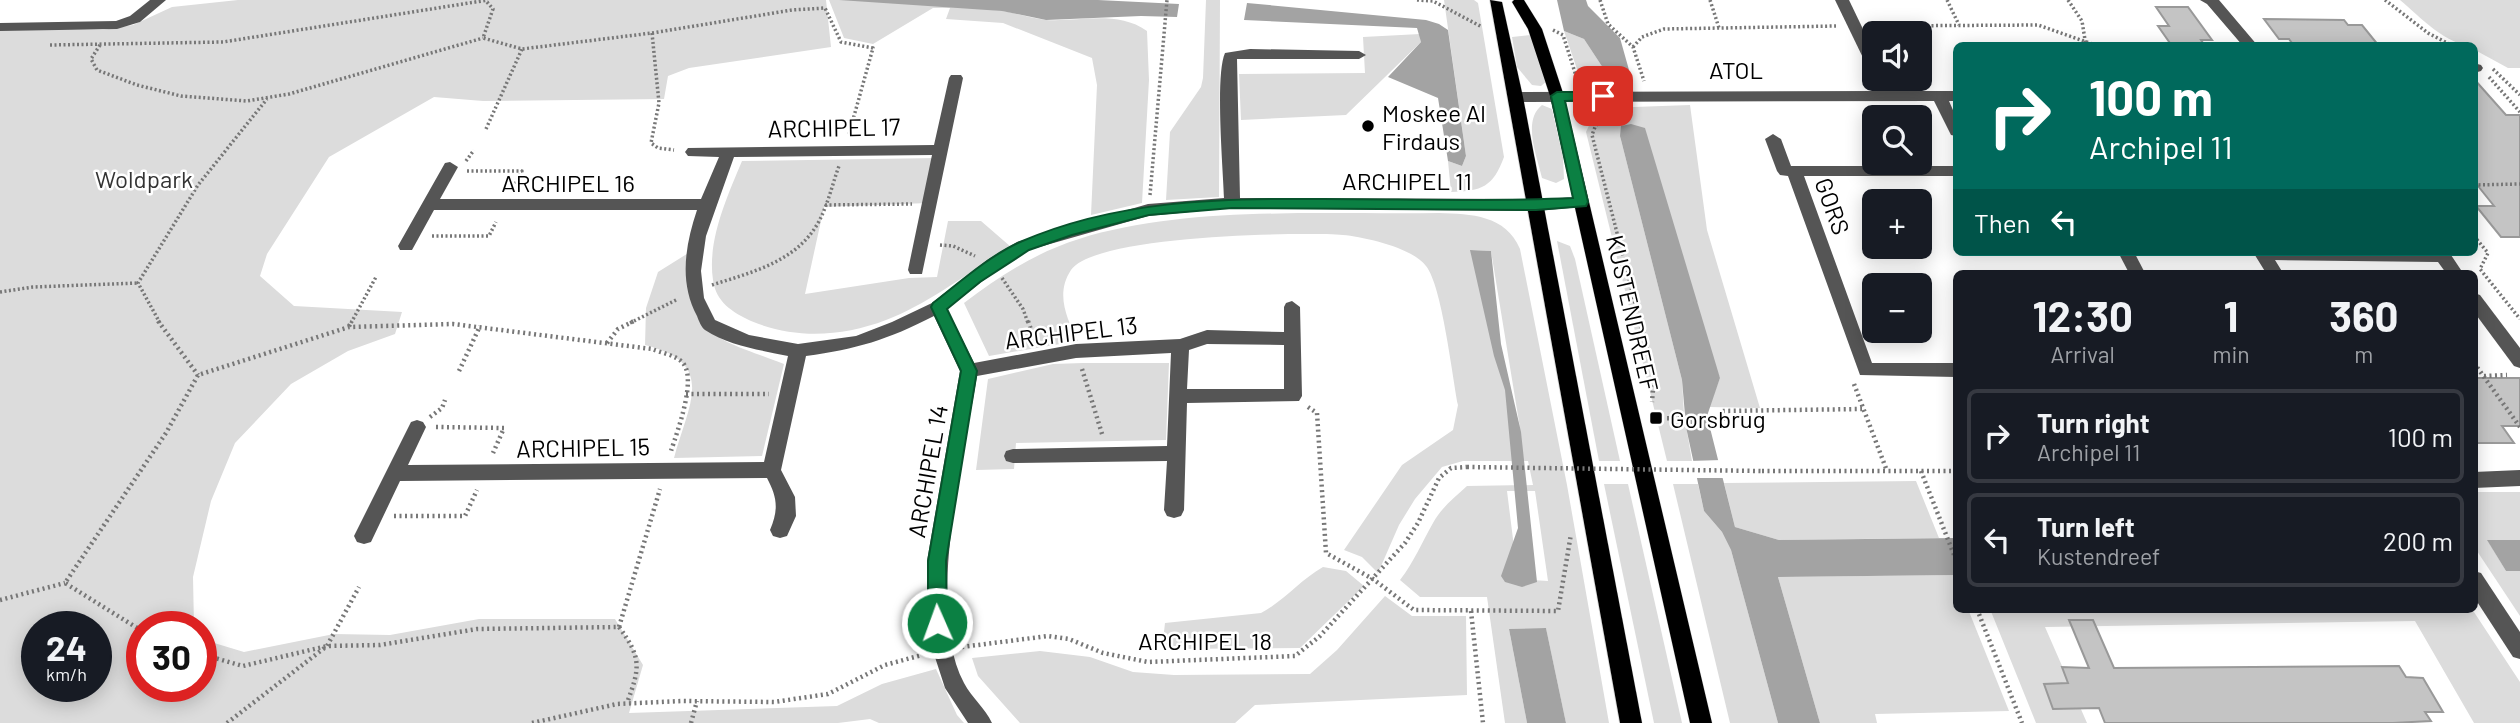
<!DOCTYPE html>
<html lang="en">
<head>
<meta charset="utf-8">
<style>
	body { margin:0; font-family:Barlow,sans-serif; background:#20242c; color:#f1f3f6; height:100vh; display:flex; flex-direction:column; font-size:26px; white-space:nowrap }
	* { box-sizing:border-box; margin:0 }
	p { font-size:23px; color:#9ea1a6 }
	.icon { flex:none; width:38px; height:38px; fill:none; stroke:currentColor; stroke-width:2; stroke-linecap:round; stroke-linejoin:round }
	.map { position:relative; flex:1; overflow:hidden }
	.panel { position:absolute; left:1953px; top:270px; width:525px; height:343px; display:flex; flex-direction:column; background:#171b24; border-radius:10px; box-shadow:0 4px 18px #0003 }
	.panel>* { flex:none }
	.top-card { position:absolute; left:1953px; top:42px; width:525px; height:214px; border-radius:10px; box-shadow:0 4px 18px #0003; background:#00695c; color:#fff; overflow:hidden }
	.tools { position:absolute; left:1862px; top:21px; display:grid; gap:14px }
	.tools a { display:grid; place-items:center; width:70px; height:70px; border-radius:10px; background:#171b24; box-shadow:0 4px 18px #0003; font-size:35px }
	.speed { position:absolute; left:21px; top:611px; display:flex; gap:14px; font-size:35px; font-weight:700; text-align:center }
	.speed>* { display:grid; place-content:center; width:91px; height:91px; border-radius:50%; background:#171b24; box-shadow:0 4px 18px #0003; line-height:1 }
	.speed small { font-size:18px; font-weight:400 }
	.speed .limit { border:10px solid #d22; background:#fff; color:#111 }
	.pin { position:absolute; display:grid; place-items:center; width:60px; height:60px; color:#fff; margin:-30px; border-radius:14px; box-shadow:0 4px 10px #0006 }
	.me { position:absolute; width:77px; margin:-38px; rotate:358deg; stroke-linejoin:round; filter:drop-shadow(0 0 5px #0008) }
	.turn { display:flex; align-items:center; gap:24px; height:147px; padding:0 21px; font-size:32px }
	.turn .icon { width:91px; height:91px; stroke-width:2.5 }
	.turn b { display:block; font-size:49px; line-height:60px }
	.then { display:flex; align-items:center; height:66px; padding:0 21px; background:#0003; gap:14px; font-size:26px }
	.eta { display:flex; justify-content:space-evenly; align-items:center; height:119px; text-align:center }
	.eta b { font-size:42px; font-weight:700; line-height:49px }
	ul { padding:0; list-style:none }
	li { display:flex; align-items:center; gap:21px; height:94px; margin:0 14px 10px; padding:0 7px; border:4px solid #363941; border-radius:10px }
	li div { flex:1 }
	li b { display:block; font-size:26px }
	li em { font-style:normal }
	.map>svg:first-child { display:block }
	.green { fill:#dcdcdc; fill-rule:evenodd }
	.water { fill:#a3a3a3 }
	.pier { fill:#fff }
	.building { fill:#c4c4c4; stroke:#999; stroke-width:2 }
	.lines { fill:none; stroke-linecap:round; stroke-linejoin:round }
	.major-casing { stroke:#dbdbdb; stroke-width:1 }
	.path-far1 { stroke:#777; stroke-width:3.5; stroke-dasharray:2 2.5; stroke-linecap:butt }
	.path { stroke:#777; stroke-width:4.5; stroke-dasharray:2 3.5; stroke-linecap:butt }
	.minor { fill:#555; fill-rule:evenodd }
	.major { fill:#000; fill-rule:evenodd }
	.path-bridge { stroke:#777; stroke-width:4.5; stroke-dasharray:2 3.5; stroke-linecap:butt }
	.route { fill:#0b8043; stroke:#07532c; stroke-width:2 }
	.poi-dot { fill:#000; stroke:#fff; stroke-width:2.5 }
	.labels { text-anchor:middle; dominant-baseline:central; stroke-width:5; stroke-linejoin:round; paint-order:stroke }
	.street-label { font-size:24px; fill:#000; stroke:#fff }
	.poi-label { font-size:24px; fill:#000; stroke:#fff; text-anchor:start }
	.park-label { font-size:24px; fill:#333; stroke:#fff }
</style>
</head>
<body>
<div class="map">
<svg width="2520" height="723" viewBox="0 0 2520 723">
	<rect width="100%" height="100%" fill="#fff"/>
	<!-- green -->
	<g class="green">
		<path d="M 238,0 L 826,0 L 831,47 L 689,68 L 668,76 L 664,99 L 483,101 L 434,97 L 329,157 L 267,254 L 260,276 L 294,306 L 402,312 L 395,334 L 348,351 L 291,384 L 235,443 L 211,501 L 193,577 L 194,626 L 142,626 L 142,686 L 201,686 L 201,639 L 244,652 L 334,634 L 390,635 L 479,619 L 615,619 L 643,665 L 629,713 L 837,706 L 882,684 L 936,669 L 957,715 L 964,723 L 879,723 L 870,719 L 838,723 L 0,723 L 0,28 L 103,30 L 133,25 L 172,7 ZM 37,626 L 96,626 L 96,686 L 37,686 Z"/>
		<path d="M 829,0 L 1052,0 L 993,10 C 1011,11 1028,18 1046,20 C 1080,22 1117,10 1147,31 L 1149,80 L 1142,203 L 1091,215 L 1097,85 L 1092,58 L 1003,23 L 946,19 L 950,8 L 933,8 L 873,44 L 844,38 Z"/>
		<polygon points="1206,0 1220,0 1219,197 1166,200 1170,132 1201,87 1203,78"/>
		<path d="M 1444,0 L 1474,0 L 1478,3 L 1504,157 C 1493,187 1482,191 1451,192 L 1448,161 L 1462,166 L 1466,156 Z"/>
		<path d="M 2400,0 L 2520,0 L 2520,68 L 2508,68 L 2475,50 L 2474,46 C 2447,46 2420,17 2400,0 Z"/>
		<polygon points="1564,31 1584,39 1605,71 1616,71 1620,86 1597,86 1580,78"/>
		<polygon points="1420,34 1421,42 1346,115 1241,120 1239,74 1365,73 1363,37"/>
		<polygon points="1530,35 1547,81 1541,86 1532,85 1517,67 1512,37"/>
		<path d="M 1542,105 L 1552,109 L 1563,157 L 1564,179 L 1556,183 L 1542,178 C 1537,156 1522,121 1542,105 Z"/>
		<polygon points="1690,105 1707,230 1760,408 1709,407 1720,378 1620,136 1682,380 1684,414 1692,461 1667,461 1586,132 1593,117 1606,108"/>
		<path d="M 936,158 L 928,203 L 824,207 L 805,294 L 909,278 L 937,277 L 948,221 L 981,221 L 1011,247 C 973,269 927,305 886,320 C 842,337 794,339 751,321 C 732,312 716,302 713,280 C 707,241 727,197 742,161 Z"/>
		<path d="M 1439,213 C 1471,214 1506,215 1520,249 L 1567,485 L 1609,723 L 1566,723 L 1546,628 L 1509,629 L 1527,723 L 1505,723 L 1487,597 L 1420,597 L 1400,580 C 1414,562 1422,542 1433,523 C 1441,508 1455,497 1467,486 L 1533,485 L 1528,461 L 1463,461 L 1442,467 L 1415,499 L 1399,525 L 1378,573 L 1362,557 L 1344,550 L 1402,465 L 1453,430 L 1458,405 C 1452,374 1442,286 1426,266 C 1413,248 1365,237 1343,235 C 1298,232 1095,235 1071,270 C 1055,294 1067,319 1078,341 L 989,356 L 964,303 C 999,276 1037,252 1079,239 C 1186,205 1327,215 1439,213 ZM 1471,250 L 1491,251 L 1520,428 ZM 1507,491 L 1535,491 L 1548,581 L 1518,579 Z"/>
		<polygon points="1557,241 1570,246 1575,259 1620,461 1599,461"/>
		<path d="M 690,252 C 683,337 715,337 784,364 L 762,456 L 674,458 C 688,405 718,363 645,345 L 646,308 L 658,272 Z"/>
		<polygon points="1083,363 1169,363 1166,440 1016,443 1014,469 976,470 988,379 1053,364"/>
		<polygon points="1916,481 1939,538 1779,540 1735,527 1724,483"/>
		<polygon points="1604,484 1628,484 1682,723 1654,723"/>
		<polygon points="1673,484 1698,484 1704,511 1722,532 1731,550 1778,723 1730,723"/>
		<polygon points="2474,492 2520,492 2520,540 2488,541 2506,571 2520,571 2520,616 2475,548"/>
		<path d="M 1323,567 L 1346,571 L 1364,586 L 1300,648 L 1162,649 L 1165,623 L 1261,613 C 1284,601 1300,580 1323,567 Z"/>
		<polygon points="1954,575 1956,582 1956,609 1968,609 2009,711 1875,714 1877,723 1820,723 1778,577"/>
		<polygon points="1385,596 1412,616 1466,616 1467,695 1255,705 1235,723 1020,723 978,676 972,658 1040,651 1090,657 1133,672 1174,675 1310,674 1337,650"/>
		<polygon points="1990,609 2472,609 2520,682 2520,723 2474,723 2415,621 2045,627 2087,723 2036,723"/>
	</g>
	<!-- water -->
	<g class="water">
		<polygon points="839,0 1098,0 1179,4 1177,17 1141,16 1046,20 1002,11"/>
		<polygon points="1557,0 1586,0 1588,6 1620,38 1629,70 1605,71 1584,39 1564,31"/>
		<polygon points="1247,3 1426,20 1439,24 1448,30 1466,156 1462,166 1448,161 1438,98 1388,77 1421,42 1417,28 1244,20"/>
		<polygon points="1631,124 1645,128 1720,378 1707,416 1735,527 1779,540 1956,538 1956,575 1778,577 1820,723 1778,723 1731,550 1722,532 1704,511 1686,427 1682,380 1620,136 1621,126"/>
		<polygon points="1470,250 1491,251 1501,344 1521,432 1537,582 1522,587 1505,582 1501,576 1518,528 1505,390 1494,356"/>
		<polygon points="2487,540 2520,540 2520,571 2506,571"/>
		<polygon points="1546,628 1566,723 1527,723 1509,629"/>
	</g>
	<!-- pier -->
	<polygon class="pier" points="1722,460 1726,478 1693,478 1689,461"/>
	<!-- building -->
	<g class="building">
		<polygon points="2156,7 2188,7 2212,40 2201,40 2205,46 2172,46 2158,26 2169,26"/>
		<polygon points="2264,19 2344,20 2348,25 2362,25 2379,46 2294,46 2289,39 2279,39"/>
		<polygon points="2474,79 2506,115 2520,115 2520,237 2501,237 2476,206 2494,206 2474,181"/>
		<polygon points="2474,378 2520,378 2520,426 2502,426 2514,443 2474,443"/>
		<polygon points="2069,620 2093,620 2114,668 2399,666 2406,677 2423,678 2443,712 2425,712 2431,721 2393,723 2105,723 2099,708 2053,709 2044,684 2068,683 2062,667 2089,668"/>
	</g>
	<g class="lines">
		<defs>
			<g id="major">
				<polygon points="1490,0 1502,2 1523,97 1642,723 1620,723"/>
				<polygon points="1514,0 1524,0 1542,29 1564,96 1712,723 1690,723 1550,96 1528,29 1512,2"/>
			</g>
		</defs>
		<!-- major casing -->
		<use href="#major" class="major-casing"/>
		<!-- path-far1 -->
		<g class="path-far1">
			<polyline points="1417,0 1433,1 1482,27"/>
			<polyline points="1600,0 1608,24 1633,47 1644,81"/>
			<polyline points="1710,0 1719,28"/>
			<polyline points="1947,0 1959,25"/>
			<polyline points="2068,0 2082,21 2086,46"/>
			<polyline points="2385,0 2428,33 2453,46"/>
			<polyline points="487,2 493,9 483,38 522,49 652,33 792,10 825,8 841,42 873,48 849,134"/>
			<polyline points="1873,26 2038,25 2098,46"/>
			<polyline points="1553,30 1563,35 1578,82"/>
			<polyline points="652,33 659,103 651,143 658,148 674,150"/>
			<polyline points="50,45 223,42 488,0"/>
			<polyline points="100,45 91,59 97,70 137,85 181,96 247,101 289,94 483,38"/>
			<polyline points="1633,47 1642,37 1664,29 1836,26"/>
			<polyline points="2493,69 2520,95"/>
			<polyline points="2489,77 2520,112"/>
			<polyline points="1607,114 1595,127 1592,135 1640,323"/>
			<polyline points="486,129 522,49"/>
			<polyline points="466,161 474,150"/>
			<polyline points="467,171 522,171 514,186"/>
			<polyline points="2474,185 2520,184"/>
			<polyline points="1150,195 1167,0"/>
			<polyline points="825,205 912,204"/>
			<polyline points="432,236 489,236 496,222"/>
			<polyline points="2474,236 2488,253 2480,269 2520,319"/>
			<polyline points="940,245 953,246 975,256"/>
			<polyline points="1002,278 1023,309 1028,323"/>
			<path d="M 712,285 C 752,272 796,262 818,223 C 828,205 832,185 839,166"/>
			<polyline points="0,292 33,287 138,283"/>
			<polyline points="160,323 138,283 198,185 267,99"/>
			<polyline points="351,323 376,277"/>
			<polyline points="630,323 678,299"/>
		</g>
		<!-- path -->
		<g class="path">
			<polyline points="158,321 198,375"/>
			<polyline points="1028,321 1035,341"/>
			<polyline points="1640,321 1654,376 1652,402"/>
			<polyline points="349,326 352,321"/>
			<polyline points="607,343 618,329 634,321"/>
			<polyline points="2474,363 2520,427"/>
			<polyline points="1082,369 1103,437"/>
			<polyline points="459,371 480,326"/>
			<polyline points="2484,376 2507,375"/>
			<polyline points="1854,384 1887,471"/>
			<polyline points="686,394 769,394"/>
			<polyline points="1308,407 1317,413 1326,553 1373,579 1414,610 1558,611 1571,534"/>
			<polyline points="430,417 442,408 445,400"/>
			<polyline points="1656,418 1723,419 1721,411 1862,409"/>
			<polyline points="436,427 504,428 493,453"/>
			<polyline points="1762,471 1956,471"/>
			<polyline points="1921,471 1956,560"/>
			<polyline points="394,516 465,516 477,490"/>
			<polyline points="0,600 65,583"/>
			<polyline points="1977,609 2022,723"/>
			<polyline points="1471,611 1483,723"/>
			<path d="M 619,627 C 642,658 640,668 627,703"/>
			<path d="M 142,631 L 65,583 L 166,433 L 198,375 L 349,327 L 453,324 L 652,349 C 661,353 676,355 683,363 C 697,380 677,432 671,451"/>
			<polyline points="962,647 1048,636 1069,639 1103,653 1148,662 1295,656 1320,636 1405,543 1418,523 1439,478 1451,468 1467,467"/>
			<polyline points="201,654 243,666 327,646 380,645 477,629 619,627 660,489"/>
			<polyline points="227,723 327,646 359,587"/>
			<polyline points="532,723 617,704 682,701 774,702 828,694 885,665 922,655"/>
			<polyline points="691,723 697,701"/>
		</g>
		<!-- minor -->
		<g class="minor">
			<polygon points="150,0 166,0 140,22 117,29 0,31 0,23 116,21 130,16"/>
			<polygon points="1835,0 1849,0 1874,52 1874,70 1867,66"/>
			<polygon points="2200,0 2219,0 2258,46 2243,46 2207,4"/>
			<path d="M 1250,49 L 1359,51 L 1366,55 L 1359,59 L 1237,59 L 1240,198 L 1536,199 L 1581,197 L 1589,202 L 1581,207 L 1536,211 L 1232,208 L 1148,216 L 1029,250 L 999,268 L 947,309 L 974,363 L 1076,344 L 1180,339 L 1207,330 L 1284,332 L 1284,307 L 1286,303 L 1292,301 L 1300,307 L 1302,396 L 1299,401 L 1187,403 L 1184,510 L 1181,516 L 1174,518 L 1167,516 L 1164,510 L 1167,461 L 1013,463 L 1006,461 L 1004,456 L 1006,451 L 1013,449 L 1167,446 L 1171,353 L 1076,358 L 977,376 C 964,457 925,610 964,683 C 972,698 985,708 992,723 L 968,723 L 945,688 L 933,651 L 928,623 L 927,561 L 960,371 L 934,316 C 887,340 857,349 806,356 L 781,470 L 795,497 L 796,516 L 787,536 L 780,538 L 773,536 L 770,530 C 779,509 777,497 767,478 L 400,481 L 371,542 L 364,544 L 357,542 L 354,536 L 411,422 L 417,420 L 423,422 L 426,427 L 408,465 L 764,462 L 788,356 C 760,350 729,346 705,330 C 701,327 699,321 697,316 C 679,282 685,246 697,210 L 434,210 L 412,250 L 400,250 L 398,246 L 445,163 L 450,162 L 458,167 L 440,199 L 701,199 L 719,157 L 688,156 L 685,152 L 688,148 L 934,145 L 949,78 L 951,75 L 961,75 L 963,78 L 922,274 L 910,274 L 908,270 L 932,155 L 734,157 L 706,236 L 701,271 L 704,298 L 715,320 L 749,335 L 798,344 L 856,336 L 892,322 L 932,303 L 987,260 L 1017,242 L 1148,204 L 1224,198 C 1223,168 1215,75 1225,53 ZM 1207,344 L 1284,345 L 1284,389 L 1187,389 L 1189,350 Z"/>
			<polygon points="2474,63 2481,65 2483,68 2481,71 2474,73"/>
			<polygon points="1874,77 1887,79 1894,91 1956,91 1956,101 1949,101 1956,117 1956,136 1951,135 1934,101 1516,102 1509,97 1516,92 1879,91 1873,79"/>
			<polygon points="1773,134 1781,139 1791,166 1956,166 1956,176 1804,176 1872,363 1956,363 1956,377 1860,375 1788,176 1780,175 1777,171 1765,139"/>
			<polygon points="2118,252 2134,252 2145,273 2129,273"/>
			<polygon points="2253,252 2449,252 2463,273 2446,273 2438,262 2275,260 2283,273 2266,273"/>
			<polygon points="2474,293 2480,295 2520,348 2520,368 2514,366 2474,312"/>
			<polygon points="2520,470 2520,486 2474,488 2474,472"/>
			<polygon points="2474,571 2481,573 2520,632 2520,659 2513,657 2474,597"/>
		</g>
		<!-- major -->
		<use href="#major" class="major"/>
		<!-- path-bridge -->
		<polyline class="path-bridge" points="1467,467 1762,471"/>
	</g>
	<!-- route -->
	<path class="route" d="M 1557,92 L 1603,92 L 1610,96 L 1603,100 L 1565,101 L 1588,202 L 1586,206 L 1536,210 L 1232,208 L 1149,215 L 1072,235 L 1029,250 L 980,282 L 947,309 L 977,371 L 946,561 L 947,623 L 944,629 L 937,631 L 931,629 L 928,623 L 928,561 L 961,371 L 931,307 L 933,303 C 960,282 989,256 1020,242 C 1116,200 1220,198 1323,199 C 1406,199 1490,202 1573,198 L 1551,96 Z"/>
	<!-- markers -->
	<g class="poi-dot">
		<circle cx="1368" cy="126" r="7"/>
		<rect x="1649" y="411" width="14" height="14" rx="3.5"/>
	</g>
	<g class="labels">
		<!-- street labels -->
		<g class="street-label">
			<text x="1736" y="69">ATOL</text>
			<text transform="translate(834 127) rotate(-1)">ARCHIPEL 17</text>
			<text x="1407" y="180">ARCHIPEL 11</text>
			<text x="568" y="182">ARCHIPEL 16</text>
			<text transform="translate(1833 206) rotate(70)">GORS</text>
			<text transform="translate(1633 313) rotate(77)">KUSTENDREEF</text>
			<text transform="translate(1071 332) rotate(-7)">ARCHIPEL 13</text>
			<text transform="translate(583 447) rotate(-1)">ARCHIPEL 15</text>
			<text transform="translate(927 471) rotate(-80)">ARCHIPEL 14</text>
			<text x="1205" y="640">ARCHIPEL 18</text>
		</g>
		<!-- poi labels -->
		<g class="poi-label">
			<text x="1382" y="112">Moskee Al<tspan x="1382" dy="28">Firdaus</tspan></text>
			<text x="1670" y="418">Gorsbrug</text>
		</g>
		<!-- park labels -->
		<g class="park-label">
			<text x="144" y="178">Woldpark</text>
		</g>
	</g>
</svg>
<div class="tools">
<a><svg class="icon" aria-label="sound" viewBox="0 0 24 24"><path d="M4 9h4l5-4v14l-5-4H4zM17 9q2 3 0 6"/></svg></a>
<a><svg class="icon" aria-label="search" viewBox="0 0 24 24"><circle cx="10" cy="10" r="6"/><path d="M15 15l6 6"/></svg></a>
<a>+</a>
<a>−</a>
</div>
<div class="speed"><div>24<small>km/h</small></div><div class="limit">30</div></div>
<div class="pin" style="left:1603px;top:96px;background:#d93025"><svg class="icon" aria-label="arrive" viewBox="0 0 24 24"><path d="M6 21V4h12l-3 4 3 4H6"/></svg></div>
<svg class="me" style="left:937px;top:623px" viewBox="-20 -20 40 40"><circle r="17" fill="#0b8043" stroke="#fff" stroke-width="3"/><path d="M0-11L8 9 0 5-8 9z" fill="#fff"/></svg>
<div class="top-card">
<div class="turn"><svg class="icon" aria-label="right" viewBox="0 0 24 24"><path d="M7 20v-9h11M14 6l5 5-5 5"/></svg><div><b>100 m</b>Archipel 11</div></div>
<div class="then">Then<svg class="icon" aria-label="left" viewBox="0 0 24 24"><path d="M17 20v-9H6M10 6l-5 5 5 5"/></svg></div>
</div>
<section class="panel">
<div class="eta">
<div><b>12:30</b><p>Arrival</p></div>
<div><b>1</b><p>min</p></div>
<div><b>360</b><p>m</p></div>
</div>
<ul>
<li><svg class="icon" aria-label="right" viewBox="0 0 24 24"><path d="M7 20v-9h11M14 6l5 5-5 5"/></svg><div><b>Turn right</b><p>Archipel 11</p></div><em>100 m</em></li>
<li><svg class="icon" aria-label="left" viewBox="0 0 24 24"><path d="M17 20v-9H6M10 6l-5 5 5 5"/></svg><div><b>Turn left</b><p>Kustendreef</p></div><em>200 m</em></li>
</ul>
</section>
</div>
</body>
</html>
